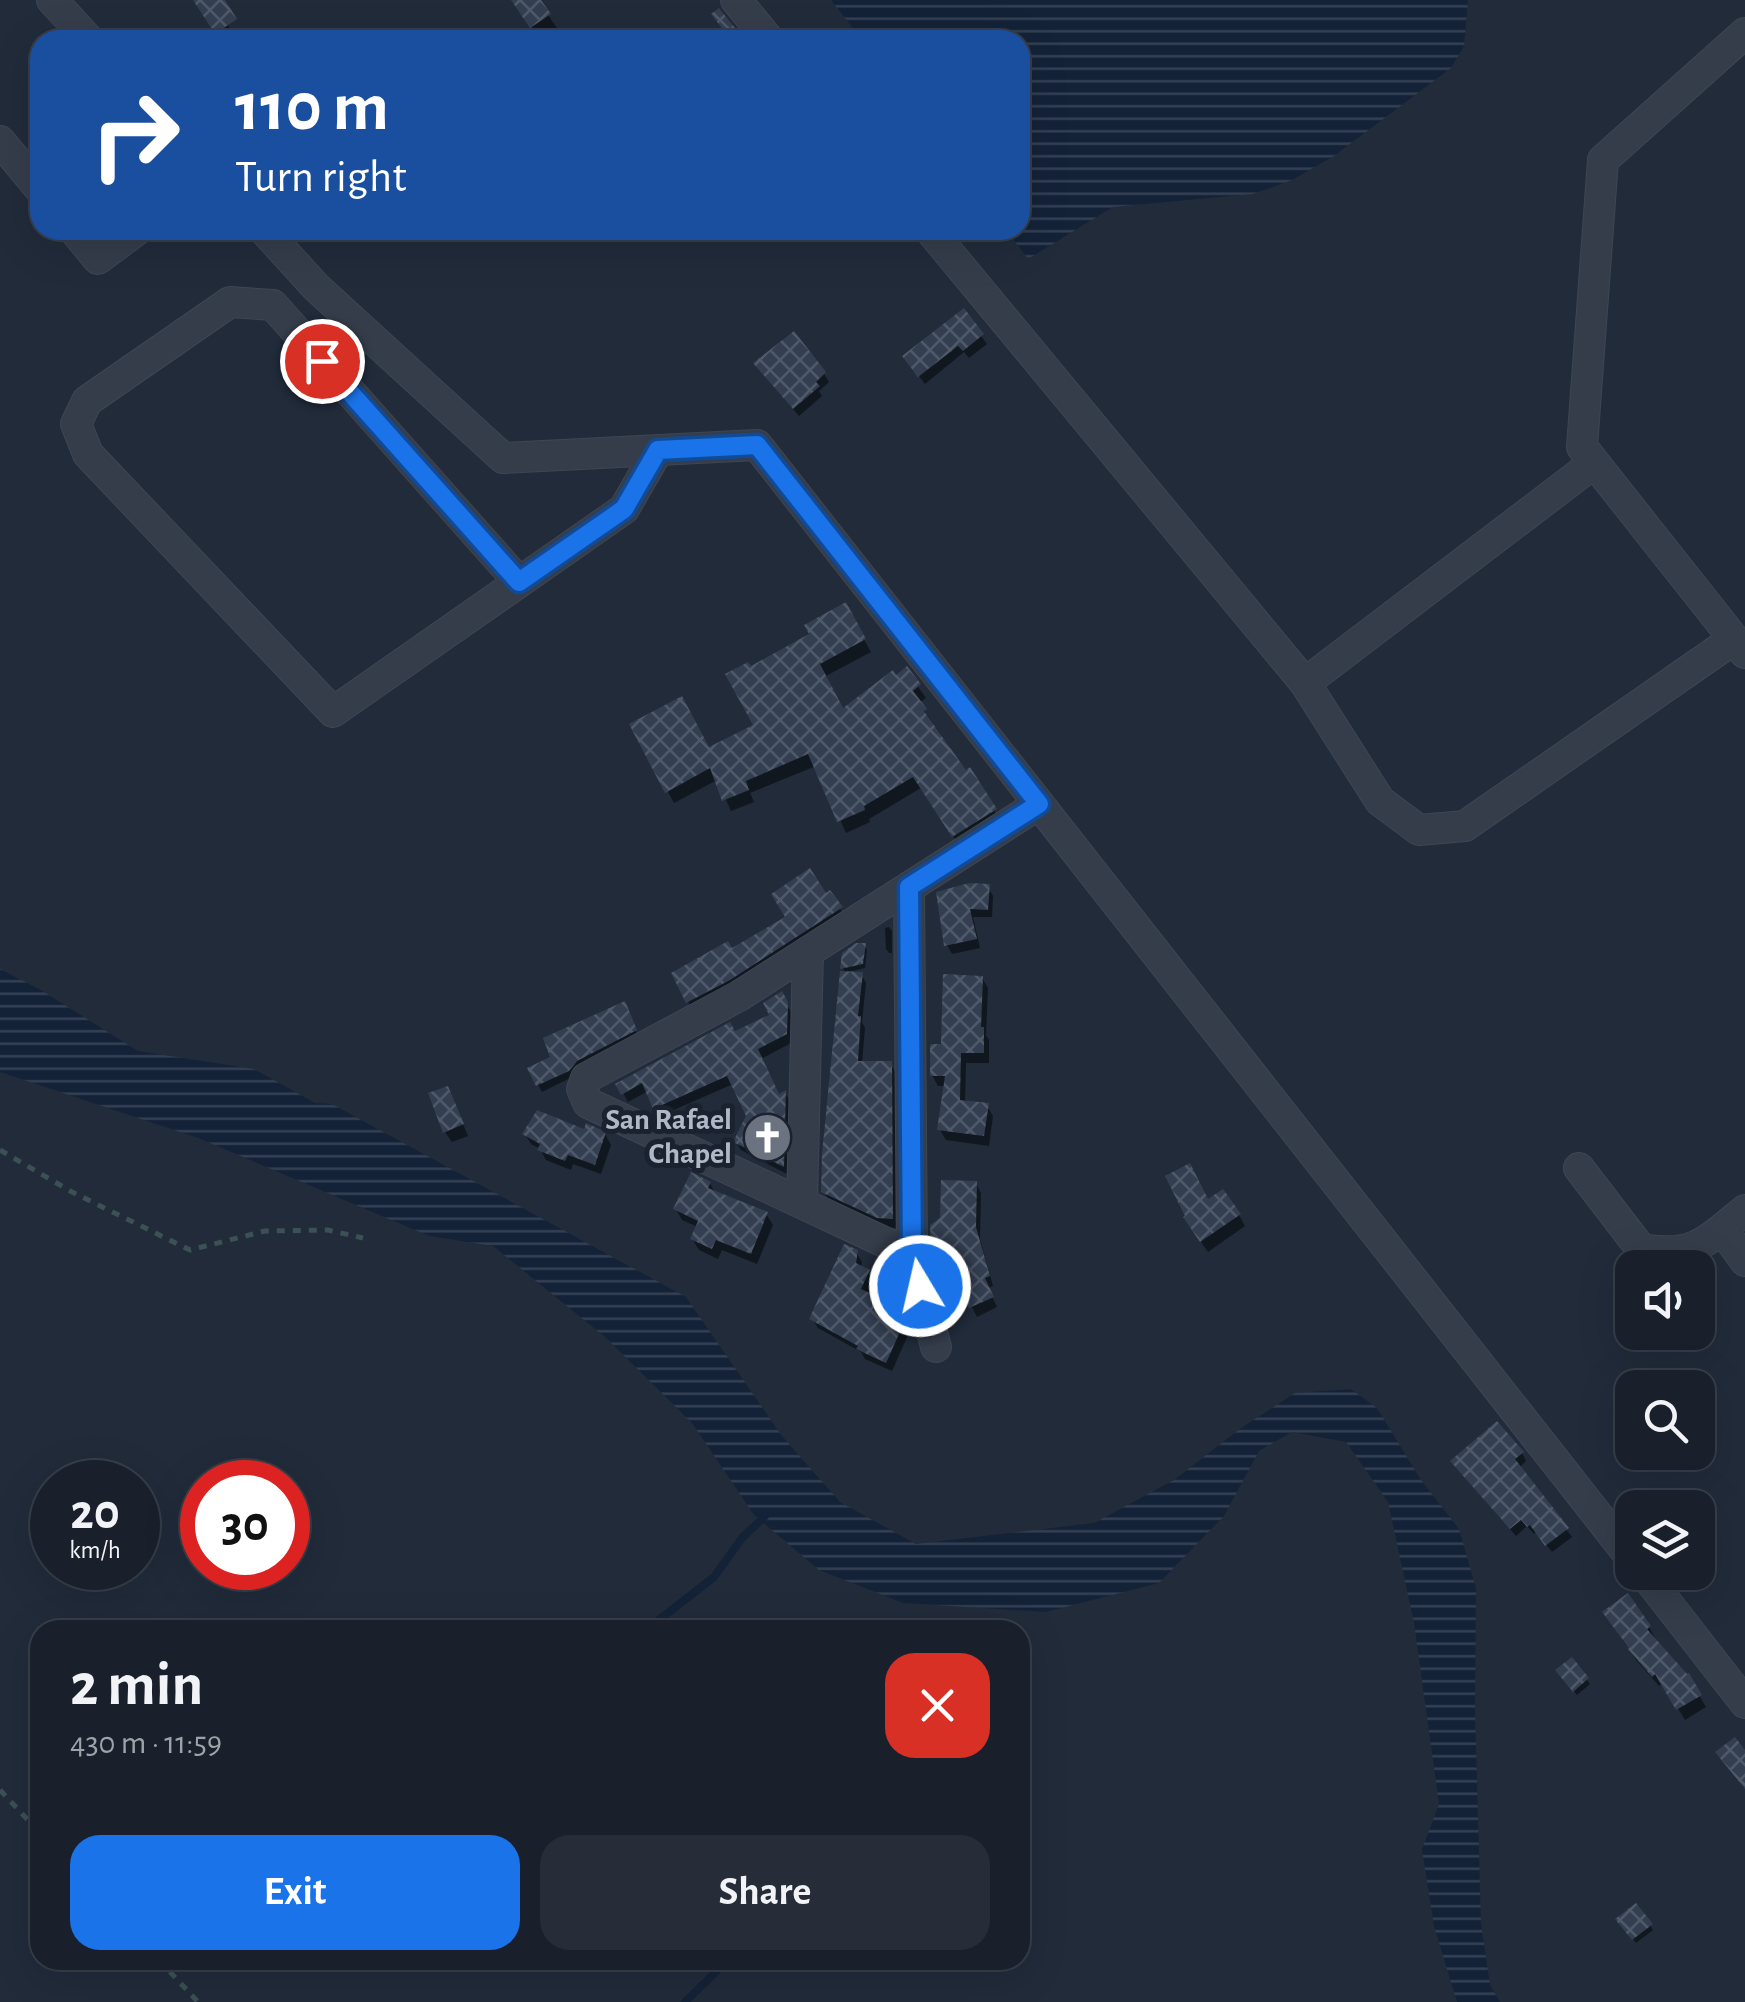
<!DOCTYPE html>
<html lang="en">
<head>
<meta charset="utf-8">
<style>
	body { margin:0; font-family:"Alegreya Sans",sans-serif; background:#262d38; color:#f1f3f6; height:100vh; display:flex; flex-direction:column; font-size:38px; white-space:nowrap }
	* { box-sizing:border-box; margin:0 }
	p { font-size:32px; color:#9fa3a9 }
	.icon { flex:none; width:55px; height:55px; fill:none; stroke:currentColor; stroke-width:2; stroke-linecap:round; stroke-linejoin:round }
	.map { position:relative; flex:1; overflow:hidden }
	.sheet { position:absolute; left:30px; top:1620px; width:1000px; height:350px; display:flex; flex-direction:column; background:#19202c; border-radius:30px; box-shadow:0 10px 40px #0002,0 0 0 2px #373e48 }
	.sheet>* { flex:none }
	.hud { position:absolute; left:30px; top:30px; width:1000px; height:210px; border-radius:30px; box-shadow:0 10px 40px #0002,0 0 0 2px #373e48; background:#1a4fa0; color:#fff; overflow:hidden }
	.fabs { position:absolute; left:1615px; top:1250px; display:grid; gap:20px }
	.fabs a { display:grid; place-items:center; width:100px; height:100px; border-radius:20px; background:#19202c; box-shadow:0 10px 40px #0002,0 0 0 2px #373e48; font-size:50px }
	.speed { position:absolute; left:30px; top:1460px; display:flex; gap:20px; font-size:50px; font-weight:700; text-align:center }
	.speed>* { display:grid; place-content:center; width:130px; height:130px; border-radius:50%; background:#19202c; box-shadow:0 10px 40px #0002,0 0 0 2px #373e48; line-height:1 }
	.speed small { font-size:25px; font-weight:400 }
	.speed .limit { border:15px solid #d22; background:#fff; color:#111 }
	.pin { position:absolute; display:grid; place-items:center; width:85px; height:85px; color:#fff; margin:-42px; border:5px solid #fff; border-radius:50%; box-shadow:0 2px 10px #0007 }
	.me { position:absolute; width:110px; margin:-55px; rotate:351deg; stroke-linejoin:round; filter:drop-shadow(0 0 8px #0008) }
	.turn { display:flex; align-items:center; gap:35px; height:210px; padding:0 40px; font-size:45px }
	.turn .icon { width:130px; height:130px; stroke-width:2.5 }
	.turn b { display:block; font-size:70px; line-height:85px }
	.round { display:grid; place-items:center; flex:none; width:105px; height:105px; border-radius:30px; background:#262d38 }
	.summary { display:flex; align-items:center; justify-content:space-between; height:170px; padding:0 40px }
	h1 { font-size:60px; font-weight:700; line-height:75px }
	.button { display:flex; gap:20px; margin-top:auto; padding:20px 40px }
	.button a { flex:1; height:115px; border-radius:30px; background:#1a73e8; color:#fff; font-size:40px; font-weight:700; line-height:115px; text-align:center }
	.button a+a { background:#262d38; color:#f1f3f6 }
	.map>svg:first-child { display:block }
	.water { fill:url(#water-rules) }
	.shadow { fill:#0007 }
	.lines { fill:none; stroke-linecap:round; stroke-linejoin:round }
	.stream { stroke:#142238; stroke-width:8 }
	.building { fill:url(#building-cross-hatch) }
	.minor-casing { stroke:#3e4654; stroke-width:32 }
	.path { stroke:#3c5154; stroke-width:5; stroke-dasharray:8 8; stroke-linecap:butt }
	.minor { stroke:#353d4b; stroke-width:30 }
	.route-casing { stroke:#114b97; stroke-width:25 }
	.route { stroke:#1a73e8; stroke-width:18 }
	.labels { text-anchor:middle; dominant-baseline:central; stroke-width:10; stroke-linejoin:round; paint-order:stroke }
	.poi-label { font-size:30px; font-weight:bold; fill:#b0b8c7; stroke:#1a222f; text-anchor:end }
</style>
</head>
<body>
<div class="map">
<svg width="1745" height="2002" viewBox="0 0 1745 2002">
	<defs>
		<pattern id="water-rules" width="6" height="5" patternUnits="userSpaceOnUse" patternTransform="scale(2.5)"><rect width="6" height="5" fill="#142238"/><path d="M0 2.5h6" fill="none" stroke="#344053"/></pattern>
		<pattern id="building-cross-hatch" width="8" height="8" patternUnits="userSpaceOnUse" patternTransform="scale(2.5)"><rect width="8" height="8" fill="#333f51"/><path d="M0 0l8 8M0 8l8-8" fill="none" stroke="#4e5969"/></pattern>
	</defs>
	<rect width="100%" height="100%" fill="#212b3a"/>
	<!-- water -->
	<g class="water">
		<polygon points="831,0 1468,0 1464,46 1451,68 1334,156 1292,180 1253,194 1113,207 1028,259 1006,230 1020,230 1020,40 862,40"/>
		<polygon points="0,969 41,990 138,1051 254,1069 315,1103 332,1104 686,1297 782,1436 840,1502 916,1544 1094,1523 1174,1480 1241,1428 1295,1393 1351,1389 1377,1408 1421,1480 1459,1529 1476,1588 1475,1711 1481,1924 1490,1985 1500,2002 1457,2002 1434,1926 1422,1849 1439,1804 1414,1623 1388,1502 1346,1442 1292,1432 1259,1451 1224,1516 1159,1583 1046,1612 903,1603 819,1570 754,1515 692,1423 605,1337 493,1246 429,1236 198,1138 0,1072"/>
	</g>
	<!-- shadow -->
	<g class="shadow">
		<polygon points="195,0 216,0 235,40 221,40"/>
		<polygon points="513,0 538,0 565,40 541,40"/>
		<polygon points="963,311 987,344 969,358 964,352 925,384 910,364"/>
		<polygon points="761,371 824,374 829,382 819,391 822,396 799,416"/>
		<polygon points="845,606 871,652 824,677 843,711 906,670 926,698 919,703 1002,822 961,848 921,788 869,819 870,822 846,833 816,766 750,793 754,802 731,811 717,780 674,803 632,725 709,750 756,726 750,670 813,635"/>
		<polygon points="988,887 993,896 992,917 973,917 980,948 952,954 947,945 939,894"/>
		<polygon points="829,893 847,919 694,1013 674,974 731,951"/>
		<polygon points="889,927 892,931 892,953 889,953 886,949 885,928"/>
		<polygon points="864,946 867,950 865,968 848,972 861,974 866,983 862,1022 865,1028 862,1063 890,1063 896,1073 897,1228 884,1227 829,1201 824,1191 846,974 843,968"/>
		<polygon points="982,978 988,988 986,1035 989,1040 989,1063 966,1063 965,1103 987,1106 993,1116 989,1146 946,1140 940,1130 946,1086 938,1086 932,1075 943,1047"/>
		<polygon points="781,994 792,1014 791,1043 761,1059 779,1096 785,1093 790,1101 787,1174 741,1150 735,1141 748,1116 733,1084 660,1116 648,1091 628,1102 619,1085 773,1016"/>
		<polygon points="627,1011 638,1037 572,1077 542,1092 538,1085"/>
		<polygon points="453,1100 468,1136 452,1142 445,1132"/>
		<polygon points="586,1132 605,1134 611,1145 601,1174 573,1164 571,1170 546,1160 540,1149 531,1144 525,1134"/>
		<polygon points="710,1183 715,1193 766,1214 773,1225 757,1264 722,1250 718,1259 699,1250 692,1239 698,1227 682,1220 676,1209"/>
		<polygon points="976,1183 981,1193 980,1239 993,1286 988,1288 997,1307 977,1317 966,1295 963,1295 957,1286 949,1257 939,1264 934,1256 933,1226"/>
		<polygon points="1208,1203 1239,1215 1245,1226 1208,1252 1192,1229"/>
		<polygon points="856,1252 862,1262 861,1268 868,1272 874,1282 868,1295 905,1312 911,1322 912,1326 892,1371 865,1359 861,1352 818,1328 812,1319"/>
		<polygon points="1522,1453 1526,1461 1519,1468 1572,1537 1552,1552 1536,1532 1534,1534 1527,1526 1516,1536 1458,1469"/>
		<polygon points="1612,1623 1649,1627 1655,1638 1653,1640 1688,1677 1706,1707 1685,1720 1663,1683 1659,1686 1637,1661"/>
		<polygon points="1572,1660 1590,1684 1577,1695 1561,1675"/>
		<polygon points="1621,1924 1650,1925 1653,1930 1636,1943"/>
	</g>
	<g class="lines">
		<!-- stream -->
		<g class="stream">
			<polyline points="646,1630 714,1577 742,1538 765,1516"/>
			<polyline points="685,2002 728,1960"/>
		</g>
	</g>
	<!-- building -->
	<g class="building">
		<polygon points="193,0 225,0 237,19 215,34"/>
		<polygon points="511,0 541,0 551,14 530,28"/>
		<polygon points="719,8 722,12 745,40 731,40 711,14"/>
		<polygon points="964,308 984,334 963,351 958,346 918,377 902,356"/>
		<polygon points="794,331 826,372 816,382 820,386 793,409 753,363"/>
		<polygon points="846,602 866,639 820,664 843,708 893,670 896,675 907,666 921,684 913,691 927,709 924,711 966,770 970,767 997,809 952,837 913,777 864,806 865,810 837,822 808,754 746,781 749,790 722,801 710,768 665,793 629,724 682,696 709,747 753,725 725,674 748,662 751,666 809,634 804,625"/>
		<polygon points="810,868 826,893 830,890 843,907 730,980 686,1003 671,973 728,941 732,948 785,917 771,894"/>
		<polygon points="969,883 990,884 988,910 970,909 977,939 944,946 936,892"/>
		<polygon points="856,943 866,943 863,964 840,969 842,953"/>
		<polygon points="840,971 863,972 858,1016 861,1016 858,1061 892,1061 893,1219 877,1218 821,1192 822,1154"/>
		<polygon points="943,974 983,976 981,1027 984,1027 984,1053 961,1053 960,1100 989,1103 984,1136 937,1130 945,1076 930,1076 930,1044 941,1044"/>
		<polygon points="782,991 788,1002 787,1034 758,1049 779,1094 786,1090 784,1167 733,1142 746,1116 727,1076 653,1109 642,1083 621,1095 615,1084 730,1022 735,1031 769,1015 763,1003"/>
		<polygon points="625,1001 637,1030 577,1061 569,1071 536,1086 527,1068 550,1057 543,1038"/>
		<polygon points="448,1086 464,1124 443,1133 428,1093"/>
		<polygon points="537,1110 584,1129 586,1123 606,1132 595,1165 568,1155 565,1161 537,1150 540,1144 522,1134"/>
		<polygon points="1190,1163 1208,1199 1223,1189 1241,1214 1200,1242 1183,1217 1185,1216 1165,1176"/>
		<polygon points="691,1172 711,1182 708,1188 768,1212 751,1254 716,1240 712,1249 690,1239 698,1221 673,1209"/>
		<polygon points="941,1180 977,1181 976,1227 990,1276 985,1278 994,1297 969,1308 959,1285 955,1287 943,1247 932,1256 931,1253 930,1225 940,1218"/>
		<polygon points="844,1244 858,1250 856,1263 870,1270 861,1289 907,1310 908,1314 886,1363 856,1349 858,1346 809,1319"/>
		<polygon points="1497,1421 1524,1452 1515,1459 1569,1528 1545,1546 1530,1525 1527,1527 1521,1520 1510,1529 1450,1461"/>
		<polygon points="1628,1593 1651,1626 1647,1629 1687,1674 1689,1673 1702,1695 1676,1710 1655,1674 1652,1677 1628,1649 1629,1648 1602,1612"/>
		<polygon points="1572,1657 1589,1678 1573,1692 1555,1670"/>
		<polygon points="1735,1737 1745,1750 1745,1789 1715,1752"/>
		<polygon points="1636,1903 1653,1924 1632,1940 1615,1919"/>
	</g>
	<g class="lines">
		<defs>
			<g id="minor">
				<polyline points="52,0 89,40"/>
				<polyline points="736,0 769,40"/>
				<polyline points="1745,33 1603,160 1582,447 1745,653"/>
				<polyline points="0,141 40,189"/>
				<polyline points="74,230 98,259 137,230"/>
				<polyline points="264,230 316,287 503,458 757,445 1632,1559"/>
				<polyline points="930,230 1305,683 1594,463"/>
				<polyline points="519,582 273,305 230,302 87,401 76,424 88,454 333,712 624,509 658,450"/>
				<polyline points="1305,683 1380,801 1419,830 1465,826 1734,639"/>
				<polyline points="909,887 912,1255 588,1103 582,1089 586,1078 739,996 1039,804"/>
				<path d="M 1579,1168 L 1641,1249 C 1694,1258 1706,1242 1745,1210"/>
				<polyline points="802,1203 808,952"/>
				<polyline points="1722,1229 1745,1261"/>
				<polyline points="912,1255 936,1347"/>
				<polyline points="1643,1572 1745,1703"/>
			</g>
		</defs>
		<!-- minor casing -->
		<use href="#minor" class="minor-casing"/>
		<!-- path -->
		<g class="path">
			<polyline points="0,1150 72,1192 190,1250 265,1231 328,1230 363,1238"/>
			<polyline points="0,1790 40,1833"/>
			<polyline points="159,1960 198,2002"/>
		</g>
		<!-- minor -->
		<use href="#minor" class="minor"/>
	</g>
	<g class="lines">
		<defs>
			<polyline id="route" points="322,361 519,582 624,509 658,450 757,445 1039,804 909,887 912,1255 920,1286"/>
		</defs>
		<!-- route casing -->
		<use href="#route" class="route-casing"/>
		<!-- route -->
		<use href="#route" class="route"/>
	</g>
	<!-- icons -->
	<defs>
		<symbol id="church-disc" viewBox="-11 -11 22 22"><circle r="9.5" fill="#6b7280" stroke="#1a222f"/><path d="M-1.2-6h2.4v3.5h3.3v2.4h-3.3V6h-2.4V-.1h-3.3v-2.4h3.3Z" fill="#fff"/></symbol>
	</defs>
	<g fill-rule="evenodd">
		<use href="#church-disc" x="740" y="1110" width="55" height="55"/>
	</g>
	<g class="labels">
		<!-- poi labels -->
		<g class="poi-label">
			<text x="732" y="1120">San Rafael<tspan x="732" dy="34">Chapel</tspan></text>
		</g>
	</g>
</svg>
<div class="fabs">
<a><svg class="icon" aria-label="sound" viewBox="0 0 24 24"><path d="M4 9h4l5-4v14l-5-4H4zM17 9q2 3 0 6"/></svg></a>
<a><svg class="icon" aria-label="search" viewBox="0 0 24 24"><circle cx="10" cy="10" r="6"/><path d="M15 15l6 6"/></svg></a>
<a><svg class="icon" aria-label="layers" viewBox="0 0 24 24"><path d="M12 4l9 5-9 5-9-5zM3 14l9 5 9-5"/></svg></a>
</div>
<div class="speed"><div>20<small>km/h</small></div><div class="limit">30</div></div>
<div class="pin" style="left:322px;top:361px;background:#d93025"><svg class="icon" aria-label="arrive" viewBox="0 0 24 24"><path d="M6 21V4h12l-3 4 3 4H6"/></svg></div>
<svg class="me" style="left:920px;top:1286px" viewBox="-20 -20 40 40"><circle r="17" fill="#1a73e8" stroke="#fff" stroke-width="3"/><path d="M0-11L8 9 0 5-8 9z" fill="#fff"/></svg>
<div class="hud">
<div class="turn"><svg class="icon" aria-label="right" viewBox="0 0 24 24"><path d="M7 20v-9h11M14 6l5 5-5 5"/></svg><div><b>110 m</b>Turn right</div></div>
</div>
<section class="sheet">
<div class="summary"><div><h1>2 min</h1><p>430 m · 11:59</p></div><a class="round" style="background:#d93025;color:#fff"><svg class="icon" aria-label="close" viewBox="0 0 24 24"><path d="M6 6l12 12M18 6L6 18"/></svg></a></div>
<div class="button"><a>Exit</a><a>Share</a></div>
</section>
</div>
</body>
</html>
